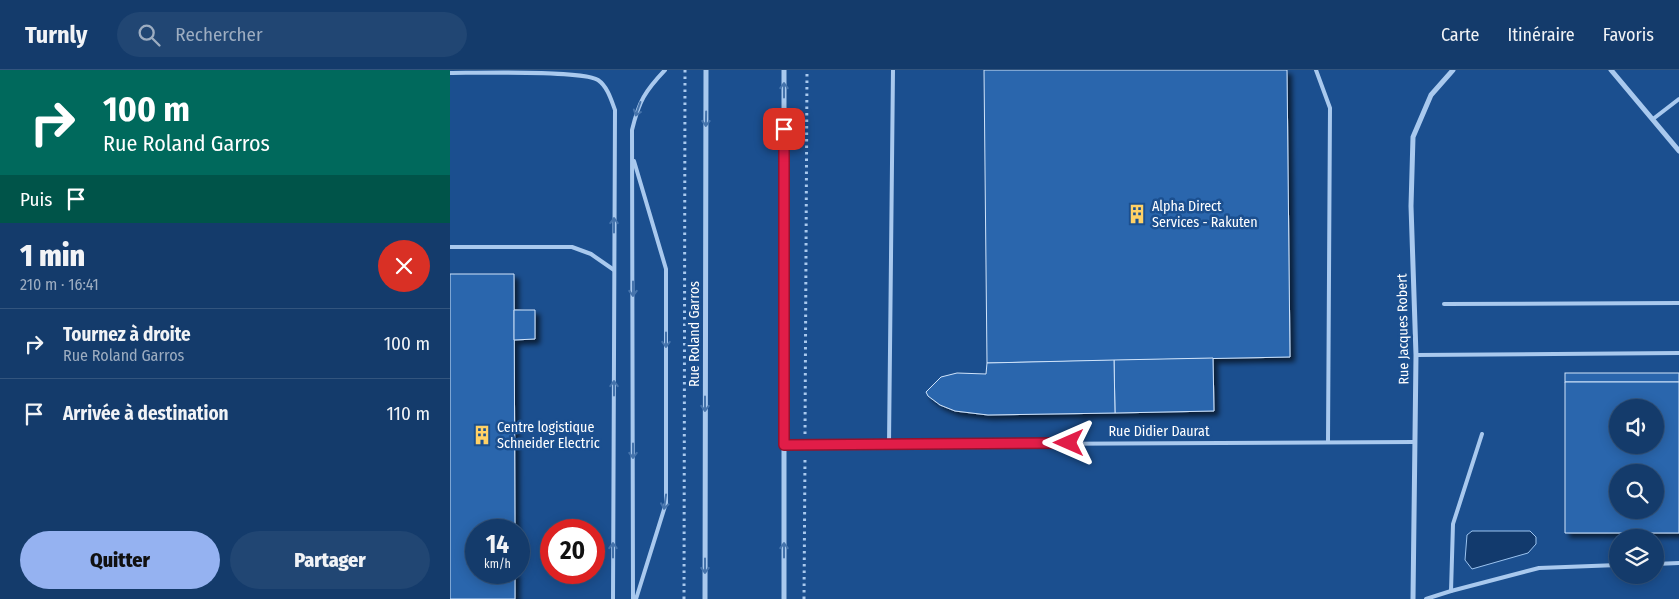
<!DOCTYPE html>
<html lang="fr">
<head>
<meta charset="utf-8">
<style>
	body { margin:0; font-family:"Fira Sans Condensed",sans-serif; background:#214673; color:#f1f3f6; height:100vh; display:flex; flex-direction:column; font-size:19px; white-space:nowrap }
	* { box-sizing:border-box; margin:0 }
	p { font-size:16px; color:#9dadc1 }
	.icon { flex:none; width:28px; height:28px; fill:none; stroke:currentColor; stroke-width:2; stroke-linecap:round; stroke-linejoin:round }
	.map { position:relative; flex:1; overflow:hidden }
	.details { display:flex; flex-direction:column; background:#143b6b; width:450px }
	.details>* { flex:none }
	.top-card { background:#00695c; color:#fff; overflow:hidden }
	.fabs { position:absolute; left:1159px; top:329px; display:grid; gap:10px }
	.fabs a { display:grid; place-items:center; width:55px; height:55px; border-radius:50%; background:#143b6b; box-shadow:0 2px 12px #0003,0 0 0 1px #33557e; font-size:25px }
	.speed { position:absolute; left:15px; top:449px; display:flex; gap:10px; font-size:25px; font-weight:700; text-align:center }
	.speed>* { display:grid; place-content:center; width:65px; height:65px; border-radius:50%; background:#143b6b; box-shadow:0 2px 12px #0003,0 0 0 1px #33557e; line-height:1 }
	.speed small { font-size:12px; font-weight:400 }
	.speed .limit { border:8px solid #d22; background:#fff; color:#111 }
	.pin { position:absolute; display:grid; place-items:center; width:42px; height:42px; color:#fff; margin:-21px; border-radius:10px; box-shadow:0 2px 8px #0006 }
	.me { position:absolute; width:55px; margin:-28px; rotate:270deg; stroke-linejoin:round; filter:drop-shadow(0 0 4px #0008) }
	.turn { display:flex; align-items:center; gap:18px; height:105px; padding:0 20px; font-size:22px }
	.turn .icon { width:65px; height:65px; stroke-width:2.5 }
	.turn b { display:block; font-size:35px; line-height:42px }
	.then { display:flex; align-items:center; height:48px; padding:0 20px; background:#0003; gap:10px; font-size:19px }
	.round { display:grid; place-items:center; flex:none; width:52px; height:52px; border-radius:26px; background:#214673 }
	.headline { display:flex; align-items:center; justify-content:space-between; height:85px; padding:0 20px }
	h1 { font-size:30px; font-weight:800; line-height:38px }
	.cta { display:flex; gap:10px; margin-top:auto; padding:10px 20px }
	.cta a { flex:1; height:58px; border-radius:30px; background:#95b2f1; color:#111; font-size:20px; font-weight:800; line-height:58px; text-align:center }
	.cta a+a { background:#214673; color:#f1f3f6 }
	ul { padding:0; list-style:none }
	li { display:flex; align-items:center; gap:15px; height:70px; padding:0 20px; border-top:1px solid #33557e }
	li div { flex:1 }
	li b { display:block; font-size:19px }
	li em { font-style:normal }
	header { display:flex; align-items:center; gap:30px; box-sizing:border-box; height:70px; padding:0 25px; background:#143b6b; border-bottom:1px solid #33557e }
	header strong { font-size:24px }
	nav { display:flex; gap:28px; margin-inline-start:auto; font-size:18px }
	.search { width:350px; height:45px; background:#214673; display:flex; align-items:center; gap:12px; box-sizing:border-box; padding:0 18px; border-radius:28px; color:#9dadc1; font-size:19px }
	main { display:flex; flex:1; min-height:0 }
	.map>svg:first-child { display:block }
	.water { fill:#123a6d; stroke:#9cc4f0 }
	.building { fill:#2a66ad; stroke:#cfe3fa; fill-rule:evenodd; filter:url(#shadow) }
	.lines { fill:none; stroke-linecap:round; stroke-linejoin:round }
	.path { stroke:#a9c9ee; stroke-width:3; stroke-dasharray:2.5 4; stroke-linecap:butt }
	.lane { stroke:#a9c9ee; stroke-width:4 }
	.street { stroke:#a9c9ee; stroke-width:5 }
	.oneway { stroke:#4674ac }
	.route-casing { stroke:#92132f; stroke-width:12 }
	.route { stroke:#e11d48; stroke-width:9 }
	.labels { text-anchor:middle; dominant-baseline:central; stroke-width:5; stroke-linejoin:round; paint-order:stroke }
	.poi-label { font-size:14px; fill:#fff; stroke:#1b4f8f; text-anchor:start }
	.street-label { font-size:14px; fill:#fff; stroke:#1b4f8f }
</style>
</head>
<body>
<header>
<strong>Turnly</strong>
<div class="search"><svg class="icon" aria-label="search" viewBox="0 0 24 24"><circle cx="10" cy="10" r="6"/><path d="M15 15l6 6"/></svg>Rechercher</div>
<nav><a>Carte</a><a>Itinéraire</a><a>Favoris</a></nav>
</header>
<main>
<section class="details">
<div class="top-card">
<div class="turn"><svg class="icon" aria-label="right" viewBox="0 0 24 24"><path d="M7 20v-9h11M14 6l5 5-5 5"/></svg><div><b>100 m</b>Rue Roland Garros</div></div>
<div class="then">Puis<svg class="icon" aria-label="arrive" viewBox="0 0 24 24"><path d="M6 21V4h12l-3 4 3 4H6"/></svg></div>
</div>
<div class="headline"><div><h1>1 min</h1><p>210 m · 16:41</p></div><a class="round" style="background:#d93025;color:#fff"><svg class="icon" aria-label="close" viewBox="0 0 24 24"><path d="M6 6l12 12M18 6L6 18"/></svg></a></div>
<ul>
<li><svg class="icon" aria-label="right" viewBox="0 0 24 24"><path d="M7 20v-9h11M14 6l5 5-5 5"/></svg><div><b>Tournez à droite</b><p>Rue Roland Garros</p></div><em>100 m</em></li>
<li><svg class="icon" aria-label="arrive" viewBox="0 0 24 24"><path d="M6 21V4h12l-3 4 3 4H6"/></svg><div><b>Arrivée à destination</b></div><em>110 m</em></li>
</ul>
<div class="cta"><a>Quitter</a><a>Partager</a></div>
</section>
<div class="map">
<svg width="1229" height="529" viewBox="0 0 1229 529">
	<defs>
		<filter id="shadow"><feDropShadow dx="4.5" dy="4.5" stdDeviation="2.5" flood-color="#0009"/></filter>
	</defs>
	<rect width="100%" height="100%" fill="#1b4f8f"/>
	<!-- water -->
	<polygon class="water" points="1022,461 1080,461 1086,467 1086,474 1078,483 1022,499 1015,490 1017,465"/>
	<!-- building -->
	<g class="building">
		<polygon points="534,0 837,0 840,287 537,293"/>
		<polygon points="0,204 64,204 65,460 26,460 26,502 65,502 65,529 0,529"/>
		<polygon points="64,240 85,240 85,269 64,270"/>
		<polygon points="763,288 764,341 665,343 664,290"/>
		<polygon points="664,290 665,343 538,345 505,341 490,335 478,326 476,322 491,307 507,303 536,304 537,293"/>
		<rect x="1115" y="303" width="114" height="9"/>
		<path d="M 1115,312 L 1229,312 L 1229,463 L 1115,463 ZM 1168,338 L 1205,338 L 1205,375 L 1168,375 ZM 1168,402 L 1205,402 L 1205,440 L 1168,440 Z"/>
	</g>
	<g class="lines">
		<!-- path -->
		<g class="path">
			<polyline points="355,364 357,0"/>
			<polyline points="234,529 235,0"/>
			<polyline points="354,529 355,386"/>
		</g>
		<!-- lane -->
		<g class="lane">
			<polyline points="866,0 880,38 878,372"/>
			<path d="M 0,3 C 25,3 133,0 148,10 C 157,16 161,29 165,40 L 163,529"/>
			<polyline points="1203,49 1229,29"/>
			<polyline points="184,91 216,199 216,433 186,529"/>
			<polyline points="0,177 122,177 141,184 164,200"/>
			<polyline points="994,234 1229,233"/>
			<polyline points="966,285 1229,283"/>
			<polyline points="439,374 443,0"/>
			<polyline points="334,375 964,372"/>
			<polyline points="1205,494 1229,493"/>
			<polyline points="1001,521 1003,454 1032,364"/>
			<path d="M 183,529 L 182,60 C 189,31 195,21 215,0"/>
			<polyline points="976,529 1001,521 1089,498 1168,495"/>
		</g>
		<!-- street -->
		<g class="street">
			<polyline points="1161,0 1229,81"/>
			<polyline points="255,529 256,0"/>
			<polyline points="334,529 334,0"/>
			<polyline points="963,529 966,285 961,136 963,67 981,25 1003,0"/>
		</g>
	</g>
	<!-- one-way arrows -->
	<defs><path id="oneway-shaft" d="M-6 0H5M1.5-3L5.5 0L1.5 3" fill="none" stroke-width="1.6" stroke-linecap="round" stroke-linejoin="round" transform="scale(1.25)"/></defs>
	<g class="oneway">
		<use href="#oneway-shaft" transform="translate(334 20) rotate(-90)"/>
		<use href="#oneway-shaft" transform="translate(188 39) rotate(109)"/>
		<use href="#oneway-shaft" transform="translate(256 49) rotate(91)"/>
		<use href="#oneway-shaft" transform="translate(164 155) rotate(-90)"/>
		<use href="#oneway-shaft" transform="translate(183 219) rotate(90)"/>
		<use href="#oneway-shaft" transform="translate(216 270) rotate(90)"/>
		<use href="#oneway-shaft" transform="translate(164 318) rotate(-90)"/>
		<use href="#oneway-shaft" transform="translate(255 334) rotate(90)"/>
		<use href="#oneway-shaft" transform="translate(183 381) rotate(90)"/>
		<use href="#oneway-shaft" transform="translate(215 432) rotate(98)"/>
		<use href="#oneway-shaft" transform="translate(163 480) rotate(-90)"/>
		<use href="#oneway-shaft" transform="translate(334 480) rotate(-90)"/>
		<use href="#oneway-shaft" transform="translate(255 496) rotate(90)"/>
	</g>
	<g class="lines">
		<defs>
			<polyline id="route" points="334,59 334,375 619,373"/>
		</defs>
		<!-- route casing -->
		<use href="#route" class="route-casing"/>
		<!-- route -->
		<use href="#route" class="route"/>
	</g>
	<!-- icons -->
	<defs>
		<symbol id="building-bare" viewBox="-9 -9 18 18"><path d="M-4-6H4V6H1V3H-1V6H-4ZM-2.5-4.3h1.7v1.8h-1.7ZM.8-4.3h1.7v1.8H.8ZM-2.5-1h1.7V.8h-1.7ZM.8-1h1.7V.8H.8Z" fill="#ffd166" stroke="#1b4f8f" stroke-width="2.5" paint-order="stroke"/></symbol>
	</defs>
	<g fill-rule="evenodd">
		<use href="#building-bare" x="673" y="130" width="28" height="28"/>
		<use href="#building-bare" x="18" y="351" width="28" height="28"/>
	</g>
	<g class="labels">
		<!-- poi labels -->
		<g class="poi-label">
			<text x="702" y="136">Alpha Direct<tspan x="702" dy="16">Services - Rakuten</tspan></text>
			<text x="47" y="357">Centre logistique<tspan x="47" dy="16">Schneider Electric</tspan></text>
		</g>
		<!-- street labels -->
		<g class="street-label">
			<text transform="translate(953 259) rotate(-91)">Rue Jacques Robert</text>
			<text transform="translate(244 264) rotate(-90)">Rue Roland Garros</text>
			<text x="709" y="361">Rue Didier Daurat</text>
		</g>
	</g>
</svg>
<div class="fabs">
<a><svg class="icon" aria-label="sound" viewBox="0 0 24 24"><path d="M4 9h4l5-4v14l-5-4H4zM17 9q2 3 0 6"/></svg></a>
<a><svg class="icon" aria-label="search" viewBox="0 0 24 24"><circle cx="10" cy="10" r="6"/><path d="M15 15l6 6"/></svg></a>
<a><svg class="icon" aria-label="layers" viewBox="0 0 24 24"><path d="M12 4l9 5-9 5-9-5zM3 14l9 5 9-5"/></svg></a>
</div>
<div class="speed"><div>14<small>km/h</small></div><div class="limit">20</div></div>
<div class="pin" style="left:334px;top:59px;background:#d93025"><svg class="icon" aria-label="arrive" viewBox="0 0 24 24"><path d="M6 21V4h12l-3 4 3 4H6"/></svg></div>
<svg class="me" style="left:619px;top:373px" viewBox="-20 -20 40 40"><path d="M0-17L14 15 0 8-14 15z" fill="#e11d48" stroke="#fff" stroke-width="4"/></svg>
</div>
</main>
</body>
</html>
